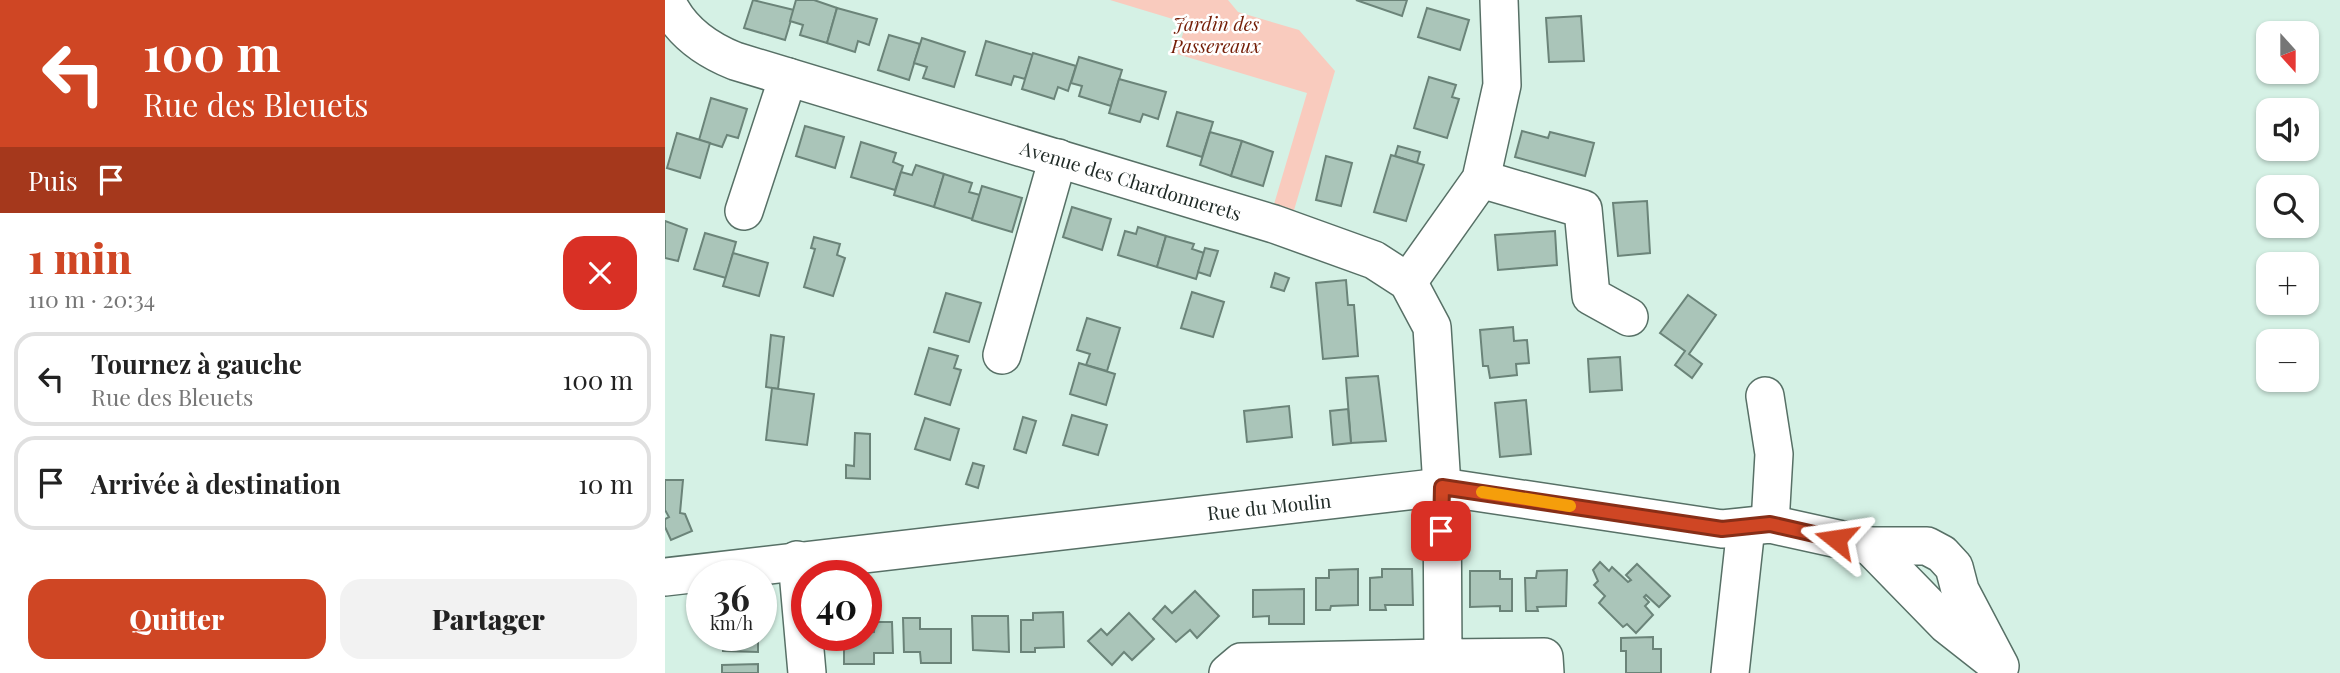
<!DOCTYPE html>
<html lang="fr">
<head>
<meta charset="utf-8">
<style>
	body { margin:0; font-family:"Playfair Display",serif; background:#f2f2f2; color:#222; height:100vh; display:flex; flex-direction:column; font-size:26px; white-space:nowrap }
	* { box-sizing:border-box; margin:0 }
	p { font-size:23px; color:#767676 }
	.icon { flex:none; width:38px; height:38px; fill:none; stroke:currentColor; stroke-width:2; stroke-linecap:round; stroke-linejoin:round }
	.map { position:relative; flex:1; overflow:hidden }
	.panel { display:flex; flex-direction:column; background:#fff; width:665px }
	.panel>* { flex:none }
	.guide { background:#cf4624; color:#fff; overflow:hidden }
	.needle { width:46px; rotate:159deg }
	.tools { position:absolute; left:1591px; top:21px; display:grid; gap:14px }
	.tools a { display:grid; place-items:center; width:63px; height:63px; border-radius:14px; background:#fff; box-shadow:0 2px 5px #0004; font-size:35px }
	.speed { position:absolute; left:21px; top:560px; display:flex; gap:14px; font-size:35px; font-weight:700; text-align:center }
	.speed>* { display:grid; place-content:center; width:91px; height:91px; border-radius:50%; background:#fff; box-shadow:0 2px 5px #0004; line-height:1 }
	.speed small { font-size:18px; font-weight:400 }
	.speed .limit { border:10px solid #d22; background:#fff; color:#111 }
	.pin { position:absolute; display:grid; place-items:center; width:60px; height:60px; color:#fff; margin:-30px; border-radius:14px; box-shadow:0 4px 10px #0006 }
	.me { position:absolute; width:77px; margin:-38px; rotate:285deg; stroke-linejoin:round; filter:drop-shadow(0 0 5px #0008) }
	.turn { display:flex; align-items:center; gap:24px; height:147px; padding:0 28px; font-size:32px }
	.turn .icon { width:91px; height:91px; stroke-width:2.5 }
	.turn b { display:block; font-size:49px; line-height:60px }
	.then { display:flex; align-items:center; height:66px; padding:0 28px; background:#0003; gap:14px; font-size:26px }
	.round { display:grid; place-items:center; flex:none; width:74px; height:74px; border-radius:21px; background:#f2f2f2 }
	.overview { display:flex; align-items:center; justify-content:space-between; height:119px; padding:0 28px }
	h1 { font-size:42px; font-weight:800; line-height:52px; color:#cf4624 }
	.cta { display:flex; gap:14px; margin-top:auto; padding:14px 28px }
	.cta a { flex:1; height:80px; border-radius:21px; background:#cf4624; color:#fff; font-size:28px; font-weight:800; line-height:80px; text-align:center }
	.cta a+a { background:#f2f2f2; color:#222 }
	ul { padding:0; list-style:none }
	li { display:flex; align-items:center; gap:21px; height:94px; margin:0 14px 10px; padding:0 14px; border:4px solid #e0e0e0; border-radius:21px }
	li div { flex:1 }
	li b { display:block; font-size:26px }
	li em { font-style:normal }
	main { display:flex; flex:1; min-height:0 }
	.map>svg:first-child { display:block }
	.green { fill:#f9cbbe }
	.building { fill:#aac5b9; stroke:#6b8479; stroke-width:2 }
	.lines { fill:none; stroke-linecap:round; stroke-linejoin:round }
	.minor-casing { stroke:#577066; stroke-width:40 }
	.minor { stroke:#fff; stroke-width:37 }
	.route-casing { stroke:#872e17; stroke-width:18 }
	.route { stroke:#cf4624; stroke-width:12 }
	.slow { stroke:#f59e0b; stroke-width:12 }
	.labels { text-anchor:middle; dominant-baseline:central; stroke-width:5; stroke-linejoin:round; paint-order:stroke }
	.park-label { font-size:19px; font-style:italic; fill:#741e07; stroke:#fff }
	.street-label { font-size:19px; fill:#202b27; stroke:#fff }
</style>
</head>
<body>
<main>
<section class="panel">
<div class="guide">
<div class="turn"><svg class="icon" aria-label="left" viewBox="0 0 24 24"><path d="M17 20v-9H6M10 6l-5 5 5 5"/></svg><div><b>100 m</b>Rue des Bleuets</div></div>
<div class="then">Puis<svg class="icon" aria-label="arrive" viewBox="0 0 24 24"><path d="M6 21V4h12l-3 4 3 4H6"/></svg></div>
</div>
<div class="overview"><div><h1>1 min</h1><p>110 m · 20:34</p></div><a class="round" style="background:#d93025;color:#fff"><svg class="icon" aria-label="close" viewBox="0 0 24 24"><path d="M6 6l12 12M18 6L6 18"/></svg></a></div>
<ul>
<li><svg class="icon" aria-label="left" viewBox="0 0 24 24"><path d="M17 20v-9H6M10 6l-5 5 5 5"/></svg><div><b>Tournez à gauche</b><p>Rue des Bleuets</p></div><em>100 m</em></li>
<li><svg class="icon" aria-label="arrive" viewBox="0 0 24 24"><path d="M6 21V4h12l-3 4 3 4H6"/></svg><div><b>Arrivée à destination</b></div><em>10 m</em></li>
</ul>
<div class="cta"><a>Quitter</a><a>Partager</a></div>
</section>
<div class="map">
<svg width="1675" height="673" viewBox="0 0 1675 673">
	<rect width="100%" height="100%" fill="#d5f1e5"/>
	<!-- green -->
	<polygon class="green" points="445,0 563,0 573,12 634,30 670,71 627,217 607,211 642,93 512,54 521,23"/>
	<!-- building -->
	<g class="building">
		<polygon points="88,0 129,10 120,40 79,28"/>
		<polygon points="131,0 149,0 172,8 162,43 135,35 138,25 125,21"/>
		<polygon points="691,0 742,0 737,16"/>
		<polygon points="172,8 212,19 204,45 193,41 190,52 162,43"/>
		<polygon points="762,8 804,20 795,50 753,37"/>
		<polygon points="916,16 919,61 884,62 881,18"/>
		<polygon points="224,35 255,44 244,80 213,70"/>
		<polygon points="257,38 300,52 289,87 258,78 262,67 249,63"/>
		<polygon points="321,41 368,55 360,79 349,76 346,85 311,75"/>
		<polygon points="368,53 411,66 403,91 393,87 389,99 357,89"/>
		<polygon points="414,57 457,70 446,106 414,96 417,86 406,83"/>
		<polygon points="764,77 791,85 787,97 794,99 782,138 749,128"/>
		<polygon points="454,79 501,92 493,119 478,114 475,122 444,113"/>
		<polygon points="46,98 82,109 73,138 62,135 57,147 34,140"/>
		<polygon points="512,112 548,122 537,157 502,146"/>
		<polygon points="140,126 179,137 170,168 131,156"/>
		<polygon points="857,131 883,138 885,132 929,143 920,176 850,157"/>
		<polygon points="545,132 577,141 566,176 535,165"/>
		<polygon points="12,133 45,143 35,178 2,168"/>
		<polygon points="577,141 608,152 598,186 566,176"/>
		<polygon points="196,142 231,153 228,162 238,166 230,190 186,177"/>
		<polygon points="733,146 755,152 752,163 730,156"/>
		<polygon points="726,155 759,165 741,221 709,212"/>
		<polygon points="661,156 687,163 676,206 651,200"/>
		<polygon points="251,165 279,174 269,207 229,195 236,172 247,175"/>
		<polygon points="279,174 307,183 304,192 315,195 307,219 269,207"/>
		<polygon points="317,186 357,198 347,232 307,220"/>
		<polygon points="982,201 985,253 953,256 948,203"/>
		<polygon points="407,207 446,219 437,250 398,237"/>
		<polygon points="0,221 22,229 13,261 0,258"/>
		<polygon points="473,227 501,236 492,267 453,255 460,231 471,234"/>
		<polygon points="890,231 892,265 833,270 830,235"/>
		<polygon points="40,233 71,242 61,278 29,269"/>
		<polygon points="501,236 529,244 527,249 539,253 531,279 492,267"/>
		<polygon points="149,237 175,244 172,255 180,258 168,296 139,287 150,249 146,248"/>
		<polygon points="540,248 553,251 545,276 533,272"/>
		<polygon points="68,253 103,263 94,296 58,286"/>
		<polygon points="610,273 624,278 619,291 606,287"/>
		<polygon points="681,280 683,305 689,305 693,356 658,359 651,283"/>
		<polygon points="527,292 559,302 548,337 516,328"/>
		<polygon points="281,293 316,303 304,342 269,332"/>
		<polygon points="1023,295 1051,315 1024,354 1037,364 1027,378 1010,365 1020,351 995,333"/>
		<polygon points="422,318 455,328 442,371 421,365 425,354 412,350"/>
		<polygon points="848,327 849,341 862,340 864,363 851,364 852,375 825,378 823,366 818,366 815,330"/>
		<polygon points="106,335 119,337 113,389 101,387"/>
		<polygon points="264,348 293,356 289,368 296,370 285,405 250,394"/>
		<polygon points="955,357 957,390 925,392 923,359"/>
		<polygon points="414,363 450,374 441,405 405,394"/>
		<polygon points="713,376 721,441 686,443 681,378"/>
		<polygon points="107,388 149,394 142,445 101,440"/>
		<polygon points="861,400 866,454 835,457 830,403"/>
		<polygon points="624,406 627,437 582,442 579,411"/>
		<polygon points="683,409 686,443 668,445 665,411"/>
		<polygon points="407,415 442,425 433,455 398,445"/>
		<polygon points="358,417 371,421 361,453 349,449"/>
		<polygon points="260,418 294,429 285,460 250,449"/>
		<polygon points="190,433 205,434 205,479 181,478 181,465 189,466"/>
		<polygon points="308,463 319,466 313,488 301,484"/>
		<polygon points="0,480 18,480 15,513 20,514 27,531 6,540 0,527 0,519 4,517 0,510"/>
		<polygon points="935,562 944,571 947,567 963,582 966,580 961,575 972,564 1005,596 994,607 981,595 979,597 984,602 980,606 988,615 971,633 962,624 958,627 934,603 940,596 929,585 933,581 928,570"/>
		<polygon points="693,569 693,605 666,606 665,610 651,610 651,578 664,578 664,570"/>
		<polygon points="717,569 747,569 748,605 720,605 721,610 705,610 705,578 717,577"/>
		<polygon points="902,570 901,606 872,607 873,611 861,611 860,578 871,578 872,571"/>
		<polygon points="805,571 835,571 835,579 847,579 847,611 835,611 835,606 805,607"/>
		<polygon points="639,589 639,624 604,624 604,616 588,617 588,590"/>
		<polygon points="530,591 554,616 532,638 525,630 511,642 488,619 500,606 507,613"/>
		<polygon points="398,612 399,647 370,648 370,652 356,652 356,620 368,620 368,613"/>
		<polygon points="464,613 489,639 467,660 459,652 447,665 423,641 436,629 442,635"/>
		<polygon points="307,616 343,616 344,652 308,650"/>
		<polygon points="238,618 255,618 255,629 286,629 286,663 256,663 255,652 239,652"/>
		<polygon points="210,622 227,622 228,653 209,653 209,664 179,664 179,635 209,632"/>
		<polygon points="58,635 93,635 93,652 58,651"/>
		<polygon points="988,637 988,649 996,649 996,673 961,673 961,651 956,651 956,638"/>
		<polygon points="93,664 93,673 57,673 57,665"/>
	</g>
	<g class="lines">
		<defs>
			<g id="minor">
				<path d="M 1,0 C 14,30 40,49 70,61 L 609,224 L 709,260 L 743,282 L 767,327 L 777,487 L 778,658 L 879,657 L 880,673"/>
				<polyline points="816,179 918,209 926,296 964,317"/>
				<polyline points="79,211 123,77"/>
				<polyline points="743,282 816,179 837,85 834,0"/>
				<polyline points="337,355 393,158"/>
				<polyline points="1100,396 1109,454 1105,524"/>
				<polyline points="1205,546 1282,625 1324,658"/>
				<polyline points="132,560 142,673"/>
				<polyline points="0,577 777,487 1057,529 1105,524 1205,546 1262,546 1277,554 1289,567 1295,590 1335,666"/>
				<polyline points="563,673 576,662 778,658"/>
				<polyline points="1065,673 1081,527"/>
			</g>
		</defs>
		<!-- minor casing -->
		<use href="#minor" class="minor-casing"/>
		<!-- minor -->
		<use href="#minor" class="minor"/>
	</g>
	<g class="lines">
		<defs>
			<polyline id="route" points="776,531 777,487 1057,529 1105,524 1171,539"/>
		</defs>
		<!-- route casing -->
		<use href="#route" class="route-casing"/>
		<!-- route -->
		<use href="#route" class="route"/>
		<!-- slow -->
		<polyline class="slow" points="817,492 905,506"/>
	</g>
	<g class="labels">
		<!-- park labels -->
		<g class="park-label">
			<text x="551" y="23">Jardin des<tspan x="551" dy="22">Passereaux</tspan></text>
		</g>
		<!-- street labels -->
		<g class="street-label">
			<text transform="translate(466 180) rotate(17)">Avenue des Chardonnerets</text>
			<text transform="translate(604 506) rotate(-6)">Rue du Moulin</text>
		</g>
	</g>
</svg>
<div class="tools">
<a><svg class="needle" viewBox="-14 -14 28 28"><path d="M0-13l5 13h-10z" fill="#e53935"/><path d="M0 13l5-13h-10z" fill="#767676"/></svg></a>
<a><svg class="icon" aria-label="sound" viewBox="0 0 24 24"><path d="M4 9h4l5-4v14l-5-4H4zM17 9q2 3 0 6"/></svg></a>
<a><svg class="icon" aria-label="search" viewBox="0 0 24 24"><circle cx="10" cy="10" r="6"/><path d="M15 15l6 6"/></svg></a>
<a>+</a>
<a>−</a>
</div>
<div class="speed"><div>36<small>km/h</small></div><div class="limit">40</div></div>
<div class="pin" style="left:776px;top:531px;background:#d93025"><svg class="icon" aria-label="arrive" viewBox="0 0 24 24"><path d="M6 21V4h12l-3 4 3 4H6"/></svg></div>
<svg class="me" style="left:1171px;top:539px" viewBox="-20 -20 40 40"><path d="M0-17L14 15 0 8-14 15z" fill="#cf4624" stroke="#fff" stroke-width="4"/></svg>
</div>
</main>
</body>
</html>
